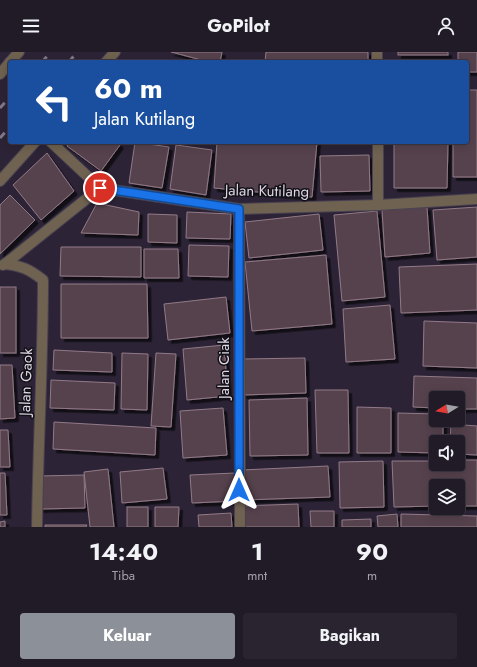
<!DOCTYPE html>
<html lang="id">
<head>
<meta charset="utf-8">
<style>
	body { margin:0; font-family:Jost,sans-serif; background:#292430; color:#f1f3f6; height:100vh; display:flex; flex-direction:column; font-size:15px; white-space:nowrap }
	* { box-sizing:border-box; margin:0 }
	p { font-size:13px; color:#a2a1a8 }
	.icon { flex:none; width:22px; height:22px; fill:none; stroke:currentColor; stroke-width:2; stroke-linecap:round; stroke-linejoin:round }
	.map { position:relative; height:475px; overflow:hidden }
	.sheet { display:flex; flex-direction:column; background:#211b28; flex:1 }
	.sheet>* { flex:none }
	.banner { position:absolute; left:8px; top:8px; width:461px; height:84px; border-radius:4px; box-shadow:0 2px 10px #0003,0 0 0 1px #3e3945; background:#1a4fa0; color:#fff; overflow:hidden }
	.needle { width:26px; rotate:259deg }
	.buttons { position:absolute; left:429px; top:339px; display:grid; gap:8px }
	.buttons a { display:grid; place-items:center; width:36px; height:36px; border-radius:4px; background:#211b28; box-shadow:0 2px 10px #0003,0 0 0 1px #3e3945; font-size:20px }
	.pin { position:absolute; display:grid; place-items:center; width:34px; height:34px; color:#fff; margin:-17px; border:2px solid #fff; border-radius:50%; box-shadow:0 1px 4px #0007 }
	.me { position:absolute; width:44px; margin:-22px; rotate:0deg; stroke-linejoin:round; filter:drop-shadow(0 0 3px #0008) }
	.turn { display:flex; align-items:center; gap:14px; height:84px; padding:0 20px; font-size:18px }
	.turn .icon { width:52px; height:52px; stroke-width:2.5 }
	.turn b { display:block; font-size:28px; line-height:34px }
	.eta { display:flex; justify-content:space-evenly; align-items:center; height:68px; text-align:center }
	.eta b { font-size:24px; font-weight:700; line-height:28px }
	.button { display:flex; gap:8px; margin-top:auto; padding:8px 20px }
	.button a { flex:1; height:46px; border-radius:4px; background:#8c9099; color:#fff; font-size:16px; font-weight:700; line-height:46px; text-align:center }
	.button a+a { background:#292430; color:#f1f3f6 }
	header { display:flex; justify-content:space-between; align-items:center; height:52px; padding:0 20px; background:#211b28; font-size:18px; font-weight:700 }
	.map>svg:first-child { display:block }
	.building { fill:#56424d; stroke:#927a87; filter:url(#shadow) }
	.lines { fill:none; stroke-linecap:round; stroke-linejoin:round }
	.minor-casing { stroke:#484152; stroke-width:12 }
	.minor { stroke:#6f6250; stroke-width:10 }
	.rail { stroke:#807988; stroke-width:3; stroke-dasharray:7 7; stroke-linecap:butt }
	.route-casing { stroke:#114b97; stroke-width:10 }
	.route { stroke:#1a73e8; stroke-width:7 }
	.labels { text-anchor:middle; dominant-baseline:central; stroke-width:3; stroke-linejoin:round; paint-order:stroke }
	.street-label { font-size:15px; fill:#dcd7e3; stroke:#131018 }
</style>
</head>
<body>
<header><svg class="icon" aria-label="menu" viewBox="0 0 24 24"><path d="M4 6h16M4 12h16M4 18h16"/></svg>GoPilot<svg class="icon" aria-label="person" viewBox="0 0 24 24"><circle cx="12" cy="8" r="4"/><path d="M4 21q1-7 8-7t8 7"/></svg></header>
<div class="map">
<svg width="477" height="475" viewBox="0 0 477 475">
	<defs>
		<filter id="shadow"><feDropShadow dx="3.5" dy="3.5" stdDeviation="0" flood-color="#0009"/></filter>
	</defs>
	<rect width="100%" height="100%" fill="#2c2436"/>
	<!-- building -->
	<g class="building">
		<polygon points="171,0 222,0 220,10 209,10"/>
		<polygon points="266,0 368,0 368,10 265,10"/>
		<rect x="398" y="0" width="50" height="3"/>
		<polygon points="458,0 477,0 477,20 467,20 467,10 458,10"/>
		<polygon points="467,38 477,38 477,125 453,125 453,90 467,90"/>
		<polygon points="70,90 117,90 120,93 101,119 67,94"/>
		<polygon points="135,90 169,95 162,136 129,131"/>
		<polygon points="217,90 317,90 312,145 214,136"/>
		<polygon points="394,90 448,90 447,136 394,136"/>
		<polygon points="176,93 212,98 206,143 170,137"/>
		<polygon points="47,101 74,139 41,168 13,133"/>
		<polygon points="369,103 370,139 321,140 320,104"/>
		<polygon points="10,143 35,168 0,202 0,153"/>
		<polygon points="97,151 139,160 138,183 81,181"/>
		<polygon points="427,155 430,201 385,205 382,158"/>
		<polygon points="477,155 477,205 437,208 433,158"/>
		<polygon points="377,159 385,245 342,249 334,163"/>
		<polygon points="187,160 231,162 230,187 186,186"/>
		<polygon points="148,162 177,163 177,191 148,190"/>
		<polygon points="319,162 323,198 249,206 245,170"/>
		<polygon points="189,193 229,194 228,225 188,224"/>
		<polygon points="61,195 141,195 141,225 60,224"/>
		<polygon points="144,197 178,197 179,226 144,226"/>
		<polygon points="326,203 332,272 252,279 245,210"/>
		<polygon points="477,212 477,258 401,261 399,215"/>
		<polygon points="61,232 147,232 148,286 61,286"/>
		<rect x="0" y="235" width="16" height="66"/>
		<polygon points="226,245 230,281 168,288 164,252"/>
		<polygon points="390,253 395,307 346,310 343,257"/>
		<polygon points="424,269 477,271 477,316 423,314"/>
		<polygon points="224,293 228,344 187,348 183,297"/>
		<polygon points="54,298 112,301 112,320 53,318"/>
		<polygon points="122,301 148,302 147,358 121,357"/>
		<polygon points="156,301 176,302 171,375 151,374"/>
		<polygon points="305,306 306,341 243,343 243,307"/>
		<polygon points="0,313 12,313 15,366 0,367"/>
		<polygon points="414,324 477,326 477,357 458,357 458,346 436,346 436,356 413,355"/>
		<polygon points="51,328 115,331 114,358 50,356"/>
		<polygon points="315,338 348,338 349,401 317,401"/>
		<polygon points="307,346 308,403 250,404 249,348"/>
		<polygon points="357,355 391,356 391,401 357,401"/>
		<polygon points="223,356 227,403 183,406 180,359"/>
		<polygon points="398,361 436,362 436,368 443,368 443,390 436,390 436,401 398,400"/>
		<polygon points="54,370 156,376 155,403 53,397"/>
		<polygon points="451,372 477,374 477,403 458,402 458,390 450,390"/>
		<polygon points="0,378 8,378 10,415 0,415"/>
		<polygon points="458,408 477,408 477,454 458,454 458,434 436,434 436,454 394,455 392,409 436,409 436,412 458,412"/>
		<polygon points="383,409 384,455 340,456 339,410"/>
		<polygon points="328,414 330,445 243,448 242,418"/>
		<polygon points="163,416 167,447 122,451 120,420"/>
		<polygon points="108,417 114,475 90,475 84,420"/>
		<polygon points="0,421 5,421 7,463 0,463"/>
		<polygon points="235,421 236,449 192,451 190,423"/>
		<polygon points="84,423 85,456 40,457 39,424"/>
		<polygon points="298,452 299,475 241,475 240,454"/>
		<rect x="127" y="455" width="21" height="20"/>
		<polygon points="155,455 179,455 178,475 155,475"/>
		<polygon points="310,459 334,459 334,475 311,475"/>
		<polygon points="231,461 232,475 199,475 198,463"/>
		<polygon points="397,462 398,475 378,475 377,464"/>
		<polygon points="401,462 477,464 477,475 401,475"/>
		<polygon points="371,467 371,475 342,475 342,468"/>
		<polygon points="5,469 5,475 0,475 0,470"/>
		<polygon points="45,473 87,473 86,475 45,475"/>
	</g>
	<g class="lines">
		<defs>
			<g id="minor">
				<polyline points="377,0 377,10"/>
				<polyline points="10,10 19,0"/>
				<polyline points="106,10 115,0"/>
				<polyline points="0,22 10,10"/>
				<polyline points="51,90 100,136 239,157 378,153 477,147"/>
				<polyline points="378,90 378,153"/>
				<polyline points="0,129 35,90"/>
				<polyline points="239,157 240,475"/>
				<path d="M 5,212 C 22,214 29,217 43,228 C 43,310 38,393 37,475"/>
				<polyline points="3,213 5,212 100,136"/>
			</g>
		</defs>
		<!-- minor casing -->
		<use href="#minor" class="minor-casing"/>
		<!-- minor -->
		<use href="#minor" class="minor"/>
		<!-- rail -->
		<g class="rail">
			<polyline points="42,10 51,0"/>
			<polyline points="69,10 77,0"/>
			<polyline points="0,56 10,45"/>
			<polyline points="0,86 10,75"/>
		</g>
	</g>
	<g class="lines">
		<defs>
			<polyline id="route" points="100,136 239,157 239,438"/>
		</defs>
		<!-- route casing -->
		<use href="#route" class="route-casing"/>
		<!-- route -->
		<use href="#route" class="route"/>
	</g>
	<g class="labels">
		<!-- street labels -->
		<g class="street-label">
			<text transform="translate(267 139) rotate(1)">Jalan Kutilang</text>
			<text transform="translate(224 316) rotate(-90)">Jalan Ciak</text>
			<text transform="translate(26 330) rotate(-88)">Jalan Gaok</text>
		</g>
	</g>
</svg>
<div class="buttons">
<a><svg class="needle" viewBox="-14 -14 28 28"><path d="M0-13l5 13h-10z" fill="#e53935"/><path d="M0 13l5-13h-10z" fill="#a2a1a8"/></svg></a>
<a><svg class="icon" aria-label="sound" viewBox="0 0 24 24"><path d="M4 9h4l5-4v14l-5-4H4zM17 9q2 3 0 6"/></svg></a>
<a><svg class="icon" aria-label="layers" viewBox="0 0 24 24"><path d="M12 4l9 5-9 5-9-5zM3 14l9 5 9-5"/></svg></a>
</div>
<div class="pin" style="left:100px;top:136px;background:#d93025"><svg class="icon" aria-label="arrive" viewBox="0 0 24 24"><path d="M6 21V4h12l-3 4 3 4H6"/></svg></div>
<svg class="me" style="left:239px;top:438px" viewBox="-20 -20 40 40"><path d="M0-17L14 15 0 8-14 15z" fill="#1a73e8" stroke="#fff" stroke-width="4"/></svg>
<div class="banner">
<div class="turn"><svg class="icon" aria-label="left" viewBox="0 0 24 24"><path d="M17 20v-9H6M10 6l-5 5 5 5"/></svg><div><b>60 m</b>Jalan Kutilang</div></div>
</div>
</div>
<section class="sheet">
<div class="eta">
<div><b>14:40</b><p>Tiba</p></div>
<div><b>1</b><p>mnt</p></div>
<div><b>90</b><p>m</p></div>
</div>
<div class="button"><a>Keluar</a><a>Bagikan</a></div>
</section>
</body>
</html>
